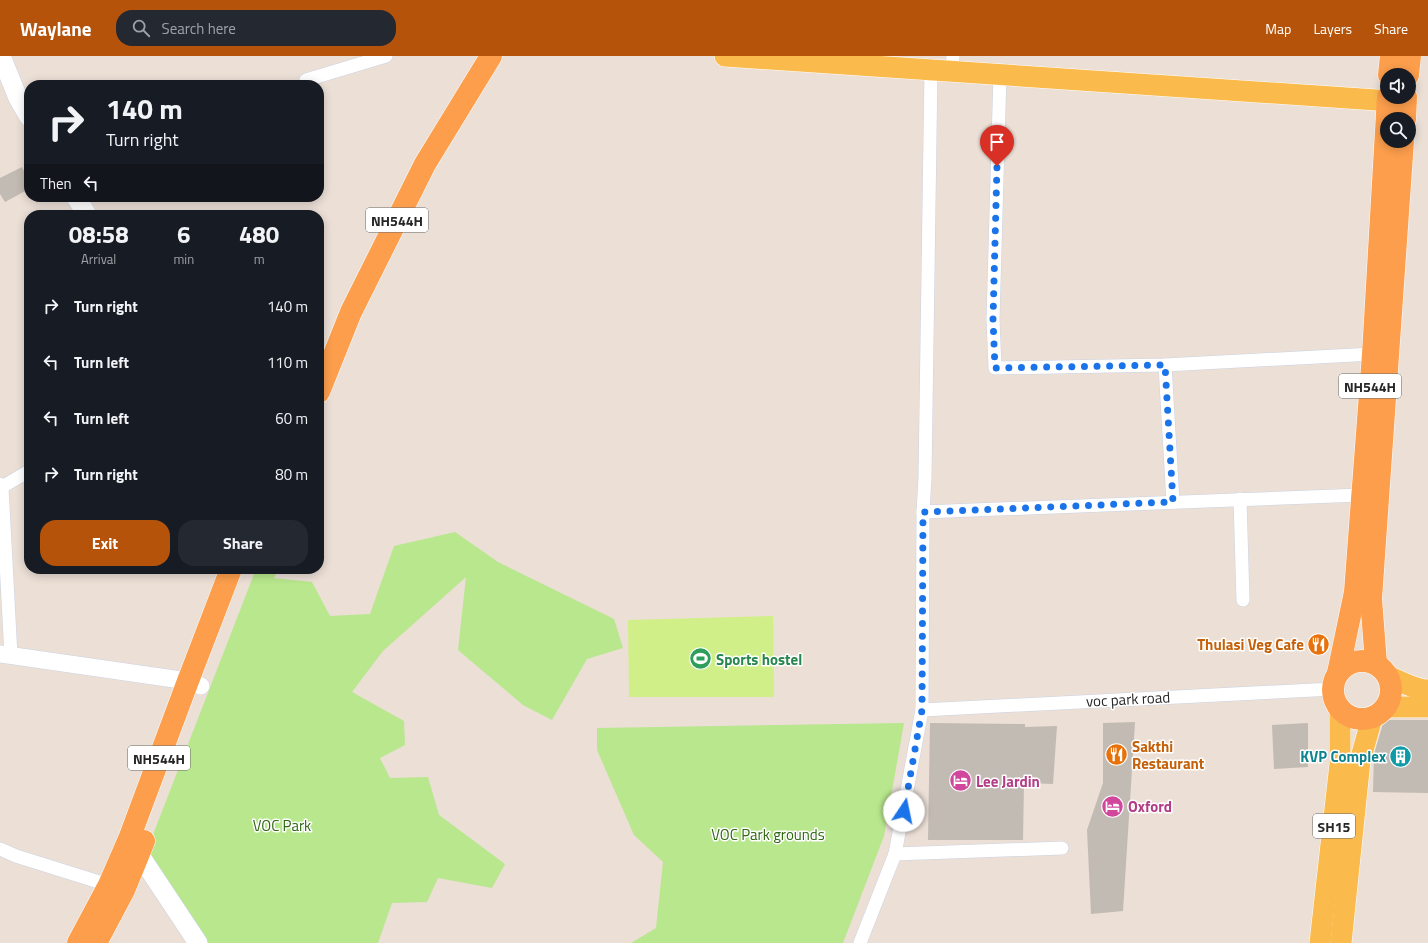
<!DOCTYPE html>
<html lang="en">
<head>
<meta charset="utf-8">
<style>
	body { margin:0; font-family:"Titillium Web",sans-serif; background:#242831; color:#f1f3f6; height:100vh; display:flex; flex-direction:column; font-size:15px; white-space:nowrap }
	* { box-sizing:border-box; margin:0 }
	p { font-size:13px; color:#9ea1a6 }
	.icon { flex:none; width:22px; height:22px; fill:none; stroke:currentColor; stroke-width:2; stroke-linecap:round; stroke-linejoin:round }
	.map { position:relative; flex:1; overflow:hidden }
	.side { position:absolute; left:24px; top:154px; width:300px; height:364px; display:flex; flex-direction:column; background:#171b24; border-radius:16px; box-shadow:0 2px 10px #0003 }
	.side>* { flex:none }
	.hud { position:absolute; left:24px; top:24px; width:300px; height:122px; border-radius:16px; box-shadow:0 2px 10px #0003; background:#171b24; color:#f1f3f6; overflow:hidden }
	.fabs { position:absolute; left:1380px; top:12px; display:grid; gap:8px }
	.fabs a { display:grid; place-items:center; width:36px; height:36px; border-radius:50%; background:#171b24; box-shadow:0 2px 10px #0003; font-size:20px }
	.pin { position:absolute; display:grid; place-items:center; width:34px; height:34px; color:#fff; margin:-41px -17px; border-radius:50% 50% 50% 0; rotate:-45deg; box-shadow:0 0 4px #0007 }
	.pin .icon { rotate:45deg }
	.me { position:absolute; width:44px; margin:-22px; rotate:11deg; stroke-linejoin:round; filter:drop-shadow(0 0 3px #0008) }
	.turn { display:flex; align-items:center; gap:14px; height:84px; padding:0 16px; font-size:18px }
	.turn .icon { width:52px; height:52px; stroke-width:2.5 }
	.turn b { display:block; font-size:28px; line-height:34px }
	.then { display:flex; align-items:center; height:38px; padding:0 16px; background:#0003; gap:8px; font-size:15px }
	.eta { display:flex; justify-content:space-evenly; align-items:center; height:68px; text-align:center }
	.eta b { font-size:24px; font-weight:700; line-height:28px }
	.primary-button { display:flex; gap:8px; margin-top:auto; padding:8px 16px }
	.primary-button a { flex:1; height:46px; border-radius:16px; background:#b45309; color:#fff; font-size:16px; font-weight:700; line-height:46px; text-align:center }
	.primary-button a+a { background:#242831; color:#f1f3f6 }
	ul { padding:0; list-style:none }
	li { display:flex; align-items:center; gap:12px; height:56px; padding:0 16px }
	li div { flex:1 }
	li b { display:block; font-size:15px }
	li em { font-style:normal }
	header { display:flex; align-items:center; gap:24px; box-sizing:border-box; height:56px; padding:0 20px; background:#b45309; color:#fff }
	header strong { font-size:19px }
	nav { display:flex; gap:22px; margin-inline-start:auto; font-size:14px }
	.search { width:280px; height:36px; background:#242831; display:flex; align-items:center; gap:10px; box-sizing:border-box; padding:0 14px; border-radius:16px; color:#9ea1a6; font-size:15px }
	.map>svg:first-child { display:block }
	.green { fill:#b8e78d }
	.pitch { fill:#d1ef88 }
	.building { fill:#c2bbb3 }
	.lines { fill:none; stroke-linecap:round; stroke-linejoin:round }
	.minor-casing { stroke:#ccd3e2; stroke-width:14 }
	.tertiary-casing { stroke:#ccd3e2; stroke-width:18 }
	.secondary-casing { stroke:#ccd3e2; stroke-width:20 }
	.primary-casing { stroke:#fff; stroke-width:22 }
	.trunk-casing { stroke:#fff; stroke-width:23 }
	.minor { stroke:#fff; stroke-width:13 }
	.tertiary { stroke:#fff; stroke-width:17 }
	.secondary { stroke:#fff; stroke-width:19 }
	.primary { stroke:#faba4c; stroke-width:21 }
	.trunk { stroke:#fc9e4c; stroke-width:22 }
	.route { stroke:#1a73e8; stroke-width:7; stroke-dasharray:0 12.6 }
	.labels { text-anchor:middle; dominant-baseline:central; stroke-width:3; stroke-linejoin:round; paint-order:stroke }
	.shield { fill:#fff; stroke:#686868; stroke-width:1 }
	.shield-label { font-size:14px; font-weight:bold; fill:#272727 }
	.food-label { font-size:15px; font-weight:bold; fill:#c56008; stroke:#fff; text-anchor:end }
	.leisure-label { font-size:15px; font-weight:bold; fill:#27864d; stroke:#fff; text-anchor:start }
	.street-label { font-size:15px; fill:#272727; stroke:#fff }
	.culture-label { font-size:15px; font-weight:bold; fill:#0d838f; stroke:#fff; text-anchor:end }
	.hotel-label { font-size:15px; font-weight:bold; fill:#b23c85; stroke:#fff; text-anchor:start }
	.park-label { font-size:15px; fill:#306714; stroke:#fff }
</style>
</head>
<body>
<header>
<strong>Waylane</strong>
<div class="search"><svg class="icon" aria-label="search" viewBox="0 0 24 24"><circle cx="10" cy="10" r="6"/><path d="M15 15l6 6"/></svg>Search here</div>
<nav><a>Map</a><a>Layers</a><a>Share</a></nav>
</header>
<div class="map">
<svg width="1428" height="887" viewBox="0 0 1428 887">
	<rect width="100%" height="100%" fill="#ebdfd6"/>
	<!-- green -->
	<g class="green">
		<polygon points="455,476 498,506 614,563 623,592 587,603 552,664 523,649 458,594 466,521 383,595 352,636 404,665 405,689 380,702 390,722 428,721 439,759 505,808 492,832 438,822 427,846 392,847 378,887 208,887 147,794 256,513 279,513 274,522 312,526 330,560 370,558 394,490"/>
		<polygon points="904,667 884,780 843,887 631,887 656,872 663,806 634,779 597,694 597,672"/>
	</g>
	<!-- pitch -->
	<polygon class="pitch" points="773,560 774,641 629,641 628,564"/>
	<!-- building -->
	<g class="building">
		<polygon points="22,111 29,125 29,133 5,146 0,138 0,122"/>
		<polygon points="1384,664 1428,664 1428,737 1373,736 1374,698"/>
		<polygon points="1135,666 1123,855 1091,858 1087,774 1103,727 1103,667"/>
		<polygon points="930,667 1025,668 1025,671 1057,670 1053,728 1024,727 1023,784 928,784"/>
		<polygon points="1308,667 1308,711 1274,713 1272,669"/>
	</g>
	<g class="lines">
		<defs>
			<g id="minor">
				<polyline points="952,14 953,0"/>
				<polyline points="1000,17 993,263 995,312 1165,309 1373,298"/>
				<polyline points="306,24 386,0"/>
				<polyline points="1165,309 1173,446"/>
				<polyline points="0,428 2,431 29,415"/>
				<polyline points="2,431 11,600"/>
				<polyline points="1240,443 1243,544"/>
				<polyline points="923,456 1361,439"/>
				<polyline points="922,654 1333,633"/>
				<polyline points="0,793 16,800 115,831"/>
				<polyline points="895,798 1062,792"/>
				<polyline points="860,887 895,798 922,654 923,456 925,422 931,13"/>
			</g>
			<polyline id="tertiary" points="0,598 188,625 201,630"/>
			<g id="secondary">
				<polyline points="1,0 18,42 29,61"/>
				<polyline points="76,141 87,159"/>
				<polyline points="131,786 198,887"/>
			</g>
			<g id="primary">
				<polyline points="725,0 1406,46"/>
				<path d="M 1389,621 C 1401,625 1415,634 1428,634"/>
				<polyline points="1386,651 1428,651"/>
				<polyline points="1320,887 1340,708 1340,653"/>
				<polyline points="1341,887 1360,705 1372,662"/>
			</g>
			<g id="trunk">
				<polyline points="1389,19 1391,0"/>
				<polyline points="1408,19 1410,0"/>
				<polyline points="1405,63 1406,41"/>
				<polyline points="319,336 351,256 425,108 491,0"/>
				<circle cx="1362" cy="634" r="29"/>
				<polyline points="1376,607 1371,543 1403,85"/>
				<polyline points="1338,617 1355,536 1373,298 1388,41"/>
				<polyline points="78,887 109,829 129,783 188,625 231,513"/>
				<polyline points="96,887 124,834 144,785"/>
			</g>
		</defs>
		<!-- minor casing -->
		<use href="#minor" class="minor-casing"/>
		<!-- tertiary casing -->
		<use href="#tertiary" class="tertiary-casing"/>
		<!-- secondary casing -->
		<use href="#secondary" class="secondary-casing"/>
		<!-- primary casing -->
		<use href="#primary" class="primary-casing"/>
		<!-- trunk casing -->
		<use href="#trunk" class="trunk-casing"/>
		<!-- minor -->
		<use href="#minor" class="minor"/>
		<!-- tertiary -->
		<use href="#tertiary" class="tertiary"/>
		<!-- secondary -->
		<use href="#secondary" class="secondary"/>
		<!-- primary -->
		<use href="#primary" class="primary"/>
		<!-- trunk -->
		<use href="#trunk" class="trunk"/>
	</g>
	<g class="lines">
		<!-- route -->
		<polyline class="route" points="904,755 922,654 923,456 1173,446 1165,309 995,312 993,263 997,110"/>
	</g>
	<!-- icons -->
	<defs>
		<symbol id="restaurant-disc" viewBox="-11 -11 22 22"><circle r="9.5" fill="#e8710a" stroke="#fff"/><path d="M-5-6h1v4h1v-4h1v4h1v-4h1v5L-1.5 .5V6h-2V.5L-5-1ZM5-6V6H3V1.5H1.5Q1.5-4 5-6Z" fill="#fff"/></symbol>
		<symbol id="stadium-disc" viewBox="-11 -11 22 22"><circle r="9.5" fill="#2e9e5b" stroke="#fff"/><path d="M0-5a6.5 5 0 1 0 0 10a6.5 5 0 1 0 0-10ZM-3.5-1.8h7v3.6h-7Z" fill="#fff"/></symbol>
		<symbol id="building-disc" viewBox="-11 -11 22 22"><circle r="9.5" fill="#0f9aa8" stroke="#fff"/><path d="M-4-6H4V6H1V3H-1V6H-4ZM-2.5-4.3h1.7v1.8h-1.7ZM.8-4.3h1.7v1.8H.8ZM-2.5-1h1.7V.8h-1.7ZM.8-1h1.7V.8H.8Z" fill="#fff"/></symbol>
		<symbol id="hotel-disc" viewBox="-11 -11 22 22"><circle r="9.5" fill="#d1479c" stroke="#fff"/><path d="M-6-4.5h1.5V1H6V5H4.5V3h-9V5H-6ZM-4 0a1.8 1.8 0 1 1 3.6 0ZM.5 0V-2.5h3Q6-2.5 6 0Z" fill="#fff"/></symbol>
	</defs>
	<g fill-rule="evenodd">
		<use href="#restaurant-disc" x="1306" y="576" width="25" height="25"/>
		<use href="#stadium-disc" x="688" y="590" width="25" height="25"/>
		<use href="#restaurant-disc" x="1104" y="686" width="25" height="25"/>
		<use href="#building-disc" x="1388" y="688" width="25" height="25"/>
		<use href="#hotel-disc" x="948" y="712" width="25" height="25"/>
		<use href="#hotel-disc" x="1100" y="738" width="25" height="25"/>
	</g>
	<g class="labels">
		<!-- shield labels -->
		<g class="shield">
			<rect x="366" y="152" width="62" height="24" rx="3"/>
			<rect x="1339" y="318" width="62" height="24" rx="3"/>
			<rect x="128" y="690" width="62" height="24" rx="3"/>
			<rect x="1313" y="758" width="42" height="24" rx="3"/>
		</g>
		<g class="shield-label">
			<text x="397" y="164">NH544H</text>
			<text x="1370" y="330">NH544H</text>
			<text x="159" y="702">NH544H</text>
			<text x="1334" y="770">SH15</text>
		</g>
		<!-- food labels -->
		<g class="food-label">
			<text x="1304" y="588">Thulasi Veg Cafe</text>
			<text x="1132" y="690" text-anchor="start">Sakthi<tspan x="1132" dy="17">Restaurant</tspan></text>
		</g>
		<!-- leisure labels -->
		<g class="leisure-label">
			<text x="716" y="603">Sports hostel</text>
		</g>
		<!-- street labels -->
		<g class="street-label">
			<text transform="translate(1128 643) rotate(-3)">voc park road</text>
		</g>
		<!-- culture labels -->
		<g class="culture-label">
			<text x="1386" y="700">KVP Complex</text>
		</g>
		<!-- hotel labels -->
		<g class="hotel-label">
			<text x="976" y="725">Lee Jardin</text>
			<text x="1128" y="750">Oxford</text>
		</g>
		<!-- park labels -->
		<g class="park-label">
			<text x="282" y="769">VOC Park</text>
			<text x="768" y="778">VOC Park grounds</text>
		</g>
	</g>
</svg>
<div class="fabs">
<a><svg class="icon" aria-label="sound" viewBox="0 0 24 24"><path d="M4 9h4l5-4v14l-5-4H4zM17 9q2 3 0 6"/></svg></a>
<a><svg class="icon" aria-label="search" viewBox="0 0 24 24"><circle cx="10" cy="10" r="6"/><path d="M15 15l6 6"/></svg></a>
</div>
<div class="pin" style="left:997px;top:110px;background:#d93025"><svg class="icon" aria-label="arrive" viewBox="0 0 24 24"><path d="M6 21V4h12l-3 4 3 4H6"/></svg></div>
<svg class="me" style="left:904px;top:755px" viewBox="-20 -20 40 40"><circle r="19" fill="#fff"/><path d="M0-13L10 11 0 6-10 11z" fill="#1a73e8"/></svg>
<div class="hud">
<div class="turn"><svg class="icon" aria-label="right" viewBox="0 0 24 24"><path d="M7 20v-9h11M14 6l5 5-5 5"/></svg><div><b>140 m</b>Turn right</div></div>
<div class="then">Then<svg class="icon" aria-label="left" viewBox="0 0 24 24"><path d="M17 20v-9H6M10 6l-5 5 5 5"/></svg></div>
</div>
<section class="side">
<div class="eta">
<div><b>08:58</b><p>Arrival</p></div>
<div><b>6</b><p>min</p></div>
<div><b>480</b><p>m</p></div>
</div>
<ul>
<li><svg class="icon" aria-label="right" viewBox="0 0 24 24"><path d="M7 20v-9h11M14 6l5 5-5 5"/></svg><div><b>Turn right</b></div><em>140 m</em></li>
<li><svg class="icon" aria-label="left" viewBox="0 0 24 24"><path d="M17 20v-9H6M10 6l-5 5 5 5"/></svg><div><b>Turn left</b></div><em>110 m</em></li>
<li><svg class="icon" aria-label="left" viewBox="0 0 24 24"><path d="M17 20v-9H6M10 6l-5 5 5 5"/></svg><div><b>Turn left</b></div><em>60 m</em></li>
<li><svg class="icon" aria-label="right" viewBox="0 0 24 24"><path d="M7 20v-9h11M14 6l5 5-5 5"/></svg><div><b>Turn right</b></div><em>80 m</em></li>
</ul>
<div class="primary-button"><a>Exit</a><a>Share</a></div>
</section>
</div>
</body>
</html>
